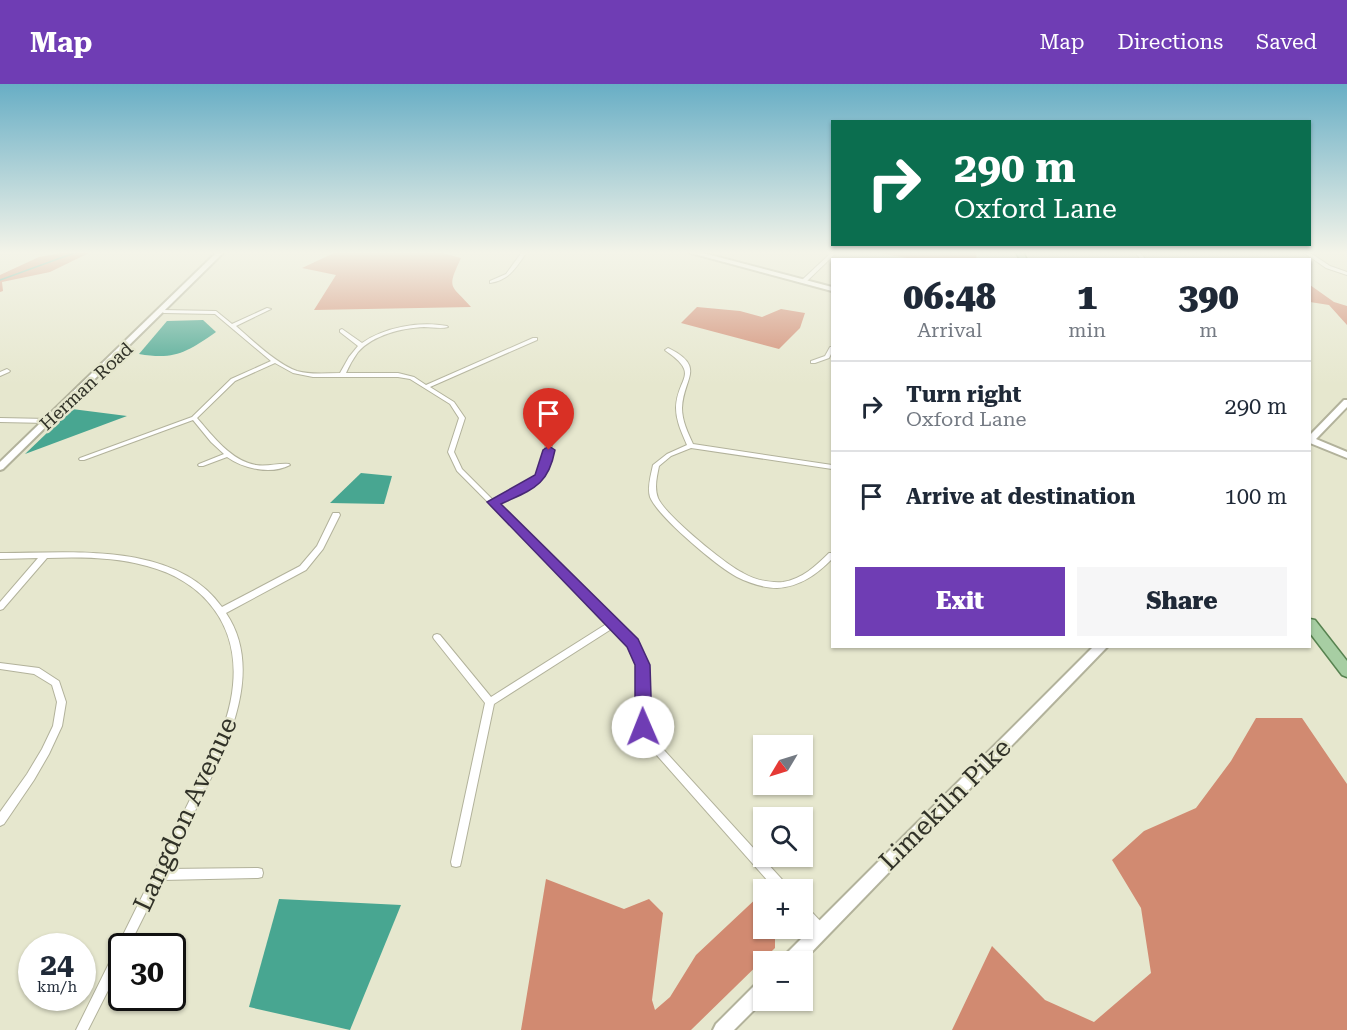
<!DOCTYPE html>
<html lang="en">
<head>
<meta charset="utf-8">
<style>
	body { margin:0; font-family:"Roboto Serif",serif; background:#f6f6f7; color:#1f2937; height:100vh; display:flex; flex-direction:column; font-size:22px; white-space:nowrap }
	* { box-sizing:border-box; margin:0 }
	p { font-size:20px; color:#747a83 }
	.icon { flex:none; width:33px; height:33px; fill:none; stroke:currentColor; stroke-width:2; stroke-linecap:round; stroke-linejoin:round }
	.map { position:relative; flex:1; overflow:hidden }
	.drawer { position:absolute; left:831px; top:174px; width:480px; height:390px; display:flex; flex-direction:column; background:#fff; border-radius:0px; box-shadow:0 2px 4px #0004 }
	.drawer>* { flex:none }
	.top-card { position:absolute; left:831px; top:36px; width:480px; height:126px; border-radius:0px; box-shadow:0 2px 4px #0004; background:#0b6e4f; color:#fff; overflow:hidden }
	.needle { width:39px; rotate:232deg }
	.tools { position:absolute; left:753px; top:651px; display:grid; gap:12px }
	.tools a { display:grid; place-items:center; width:60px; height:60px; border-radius:0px; background:#fff; box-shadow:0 2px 4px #0004; font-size:30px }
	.speed { position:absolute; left:18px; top:849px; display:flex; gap:12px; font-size:30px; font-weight:700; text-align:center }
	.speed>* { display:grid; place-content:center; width:78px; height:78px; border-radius:50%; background:#fff; box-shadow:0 2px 4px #0004; line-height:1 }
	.speed small { font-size:15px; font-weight:400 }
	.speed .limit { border:3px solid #111; border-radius:9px; background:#fff; color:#111 }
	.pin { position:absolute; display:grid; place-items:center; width:51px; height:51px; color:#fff; margin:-62px -26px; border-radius:50% 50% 50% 0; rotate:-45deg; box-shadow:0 0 6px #0007 }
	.pin .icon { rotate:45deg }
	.me { position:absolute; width:66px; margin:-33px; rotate:359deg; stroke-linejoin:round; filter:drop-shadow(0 0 4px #0008) }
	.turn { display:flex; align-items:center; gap:21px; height:126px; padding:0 24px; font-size:27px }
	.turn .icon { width:78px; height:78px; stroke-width:2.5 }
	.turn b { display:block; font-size:42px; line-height:51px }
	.eta { display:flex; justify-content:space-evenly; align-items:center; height:102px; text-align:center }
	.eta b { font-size:36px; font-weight:800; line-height:42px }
	.button { display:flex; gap:12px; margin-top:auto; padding:12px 24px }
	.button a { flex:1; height:69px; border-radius:0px; background:#6f3db4; color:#fff; font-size:24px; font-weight:800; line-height:69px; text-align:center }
	.button a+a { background:#f6f6f7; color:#1f2937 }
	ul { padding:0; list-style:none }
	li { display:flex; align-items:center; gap:18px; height:90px; padding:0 24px; border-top:2px solid #e0e1e3 }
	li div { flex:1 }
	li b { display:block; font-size:22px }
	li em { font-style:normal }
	header { display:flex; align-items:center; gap:36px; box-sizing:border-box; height:84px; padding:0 30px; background:#6f3db4; color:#fff }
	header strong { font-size:28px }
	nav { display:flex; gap:33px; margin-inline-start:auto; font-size:21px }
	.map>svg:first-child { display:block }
	.forest { fill:#d18a71 }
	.water { fill:#48a691 }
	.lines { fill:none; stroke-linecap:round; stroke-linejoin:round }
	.stream { stroke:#48a691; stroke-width:1.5 }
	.street-casing { stroke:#b2b29b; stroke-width:2 }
	.secondary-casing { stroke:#b2b29b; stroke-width:4 }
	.primary-casing { stroke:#578350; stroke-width:3 }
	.street { fill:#fff; fill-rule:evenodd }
	.secondary { fill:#fff; fill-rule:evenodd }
	.primary { fill:#a7cea3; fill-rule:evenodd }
	.route { fill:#6f3db4; stroke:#482875; stroke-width:1.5 }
	.labels { text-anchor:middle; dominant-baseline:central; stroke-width:5; stroke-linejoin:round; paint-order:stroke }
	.far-street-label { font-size:18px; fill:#313228; stroke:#e6e7ce }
	.near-street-label { font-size:26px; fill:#313228; stroke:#e6e7ce }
</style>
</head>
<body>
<header>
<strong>Map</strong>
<nav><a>Map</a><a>Directions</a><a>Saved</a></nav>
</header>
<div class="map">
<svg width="1347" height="946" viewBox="0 0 1347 946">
	<rect width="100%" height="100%" fill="#e6e7ce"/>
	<!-- forest -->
	<g class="forest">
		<polygon points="66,168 91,168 50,188 2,198 3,207 0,208 0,191 39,173"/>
		<path d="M 336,168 L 439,168 L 461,174 C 446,206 451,200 471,223 L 314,226 L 336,191 L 302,184 Z"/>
		<polygon points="874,168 977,168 976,175 912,175"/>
		<polygon points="1310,201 1334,218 1347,222 1347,241 1329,221 1310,218"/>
		<polygon points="697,223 740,227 762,233 781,225 805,229 800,244 779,265 681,239"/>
		<polygon points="1256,634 1302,634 1347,700 1347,946 952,946 992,862 1045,916 1094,938 1151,889 1141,824 1112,776 1144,747 1196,724 1231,677"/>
		<polygon points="546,795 624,825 649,815 663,829 652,916 655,926 670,913 696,871 761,810 764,844 775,845 775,864 691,946 521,946"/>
	</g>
	<!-- water -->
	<g class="water">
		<path d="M 203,236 L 216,248 C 186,269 174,276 139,270 L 167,237 Z"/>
		<polygon points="72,325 127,332 25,370"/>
		<polygon points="361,389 392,392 384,420 330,419"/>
		<polygon points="279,815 401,821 350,946 249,923"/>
	</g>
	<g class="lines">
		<!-- stream -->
		<polyline class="stream" points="0,196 77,168"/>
		<defs>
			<g id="street">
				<path d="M 522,168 L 527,168 C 516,183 510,196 490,199 L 490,197 L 506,190 Z"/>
				<polygon points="832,168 837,168 806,198 802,198 802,196"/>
				<polygon points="1135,168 1140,168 1146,176 1141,176"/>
				<polygon points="1303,168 1309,168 1330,182 1347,188 1347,191 1326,184"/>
				<path d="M 267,224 L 271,225 L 236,242 C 252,256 277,280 297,287 C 311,291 326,289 340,289 L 349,273 L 358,262 L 340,248 L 340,246 L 342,245 L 362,259 C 385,243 419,237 447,242 L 448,243 C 441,245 432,243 424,243 C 402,244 373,251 358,268 C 353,275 349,282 346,289 L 398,289 L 414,293 L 426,301 L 533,254 L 537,254 L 537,256 L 430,303 L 454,318 L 465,334 L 454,368 L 462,385 L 493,416 L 525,401 L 540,388 L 557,310 L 558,309 L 562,309 L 563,310 L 546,389 L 529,405 L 497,420 L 636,557 C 640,565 644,574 646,583 C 650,607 646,631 653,654 L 788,802 L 789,806 L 776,806 L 646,659 C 642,650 640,641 639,631 C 637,610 642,579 629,561 C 625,555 618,549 613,544 L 494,620 L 461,778 L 460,782 L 456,783 L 452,782 L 451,778 L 485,619 L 434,555 L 433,553 L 434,551 L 437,550 L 440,551 L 491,613 L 608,539 L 457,387 L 448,368 L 459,334 L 450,320 L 410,295 L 398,293 L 313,293 L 293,289 L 275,279 L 235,297 L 197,334 C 213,352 231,377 256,381 C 267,383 278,379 289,380 L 290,381 C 271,391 244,385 227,373 L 203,382 L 199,382 L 198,381 L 199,380 L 224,370 L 211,358 L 193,336 L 84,376 L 80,376 L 79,375 L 80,374 L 192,333 L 231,295 L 271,277 L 215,230 L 164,229 L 162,228 L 162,226 L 216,227 L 232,240 Z"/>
				<polygon points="830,263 832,263 832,268 829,274 815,279 811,279 811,277 825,272"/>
				<path d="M 668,264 C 707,283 683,294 682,324 C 682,337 688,349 693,360 L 832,381 L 832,385 L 691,364 L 671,372 L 659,382 C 657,392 654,404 658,414 C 665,431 725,480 743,489 C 755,496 770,499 783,498 C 802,495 816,482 829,469 L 832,469 L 832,475 C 817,490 800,503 777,504 C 764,504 749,499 737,493 C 718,483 658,433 650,413 C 647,403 651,391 653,381 L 667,370 L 687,361 C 682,349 676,337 676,324 C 677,293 701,291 666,267 L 665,266 Z"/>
				<polygon points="7,285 10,287 9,288 0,292 0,288"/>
				<polygon points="0,334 48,335 51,337 48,339 0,338"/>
				<path d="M 333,429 L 339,429 L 340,431 L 323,465 L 306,486 L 226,529 C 265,586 227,661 201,715 C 189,738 178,762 167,785 L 258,784 L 262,785 L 263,789 L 262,793 L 258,794 L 162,796 L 129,862 L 122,862 L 122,879 L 88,946 L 76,946 L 214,667 C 223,646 231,624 233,601 C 239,541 204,497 147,482 C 115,473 80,473 47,474 L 3,525 L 0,526 L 0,518 L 38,474 L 0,475 L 0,469 C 71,469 175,457 222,523 L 300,482 L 317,462 Z"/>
				<polygon points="0,579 39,584 59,597 66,618 62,642 49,670 34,696 4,740 0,742 0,728 27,690 42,665 53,642 57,618 52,601 34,590 0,585"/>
				<polygon points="802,821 806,822 825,842 827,846 825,850 821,852 817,850 802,835"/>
			</g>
			<g id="secondary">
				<polygon points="217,168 224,168 3,385 0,386 0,378"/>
				<polygon points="687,168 699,168 832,203 832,207"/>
				<polygon points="1344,316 1347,316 1347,323 1316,355 1347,368 1347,374 1310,359 1310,351"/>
				<polygon points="1094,562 1108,562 802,878 782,878 784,872"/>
				<polygon points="764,896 764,916 734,946 713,946 716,940 758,898"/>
			</g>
			<g id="primary">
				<polygon points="1016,168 1023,168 1027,176 1020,176"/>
				<polygon points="1310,535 1315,536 1347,577 1347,593 1342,591 1310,549"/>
			</g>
		</defs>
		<!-- street casing -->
		<use href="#street" class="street-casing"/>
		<!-- secondary casing -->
		<use href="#secondary" class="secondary-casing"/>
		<!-- primary casing -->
		<use href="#primary" class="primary-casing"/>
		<!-- street -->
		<use href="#street" class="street"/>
		<!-- secondary -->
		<use href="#secondary" class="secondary"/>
		<!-- primary -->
		<use href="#primary" class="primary"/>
	</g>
	<!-- sky -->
	<linearGradient id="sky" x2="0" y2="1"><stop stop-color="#68aec5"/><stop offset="0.56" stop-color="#f4f4e9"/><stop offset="1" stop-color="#f4f4e9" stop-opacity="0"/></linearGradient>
	<rect width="1347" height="301" fill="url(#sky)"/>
	<!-- route -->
	<path class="route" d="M 549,362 L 555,366 C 548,402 533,405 501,420 L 638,555 L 650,581 L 652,643 L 649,648 L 643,650 L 637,648 L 635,643 L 635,581 L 627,563 L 487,418 L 535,391 L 543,366 Z"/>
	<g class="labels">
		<!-- far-street labels -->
		<g class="far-street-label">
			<text transform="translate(86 302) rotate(-43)">Herman Road</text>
		</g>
		<!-- near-street labels -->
		<g class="near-street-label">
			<text transform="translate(945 720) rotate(-45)">Limekiln Pike</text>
			<text transform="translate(185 730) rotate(-65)">Langdon Avenue</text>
		</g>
	</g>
</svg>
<div class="tools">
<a><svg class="needle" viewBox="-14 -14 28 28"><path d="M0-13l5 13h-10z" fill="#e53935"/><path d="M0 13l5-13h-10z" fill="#747a83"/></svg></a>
<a><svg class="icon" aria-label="search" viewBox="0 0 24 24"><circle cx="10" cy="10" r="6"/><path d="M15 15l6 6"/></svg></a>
<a>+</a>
<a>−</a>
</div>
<div class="speed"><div>24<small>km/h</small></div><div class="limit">30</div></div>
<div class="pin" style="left:549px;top:366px;background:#d93025"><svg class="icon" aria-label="arrive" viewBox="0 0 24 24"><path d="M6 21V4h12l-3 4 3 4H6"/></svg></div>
<svg class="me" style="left:643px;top:643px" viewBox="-20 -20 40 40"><circle r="19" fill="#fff"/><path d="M0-13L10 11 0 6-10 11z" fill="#6f3db4"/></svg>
<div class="top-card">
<div class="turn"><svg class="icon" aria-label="right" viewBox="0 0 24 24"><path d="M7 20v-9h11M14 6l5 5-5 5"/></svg><div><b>290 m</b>Oxford Lane</div></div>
</div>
<section class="drawer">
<div class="eta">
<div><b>06:48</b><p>Arrival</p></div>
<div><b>1</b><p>min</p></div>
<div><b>390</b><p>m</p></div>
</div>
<ul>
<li><svg class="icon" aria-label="right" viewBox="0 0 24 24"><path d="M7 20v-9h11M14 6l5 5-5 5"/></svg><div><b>Turn right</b><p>Oxford Lane</p></div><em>290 m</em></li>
<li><svg class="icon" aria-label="arrive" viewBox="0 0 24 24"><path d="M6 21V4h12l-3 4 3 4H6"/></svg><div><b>Arrive at destination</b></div><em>100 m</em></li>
</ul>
<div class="button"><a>Exit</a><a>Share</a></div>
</section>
</div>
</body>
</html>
